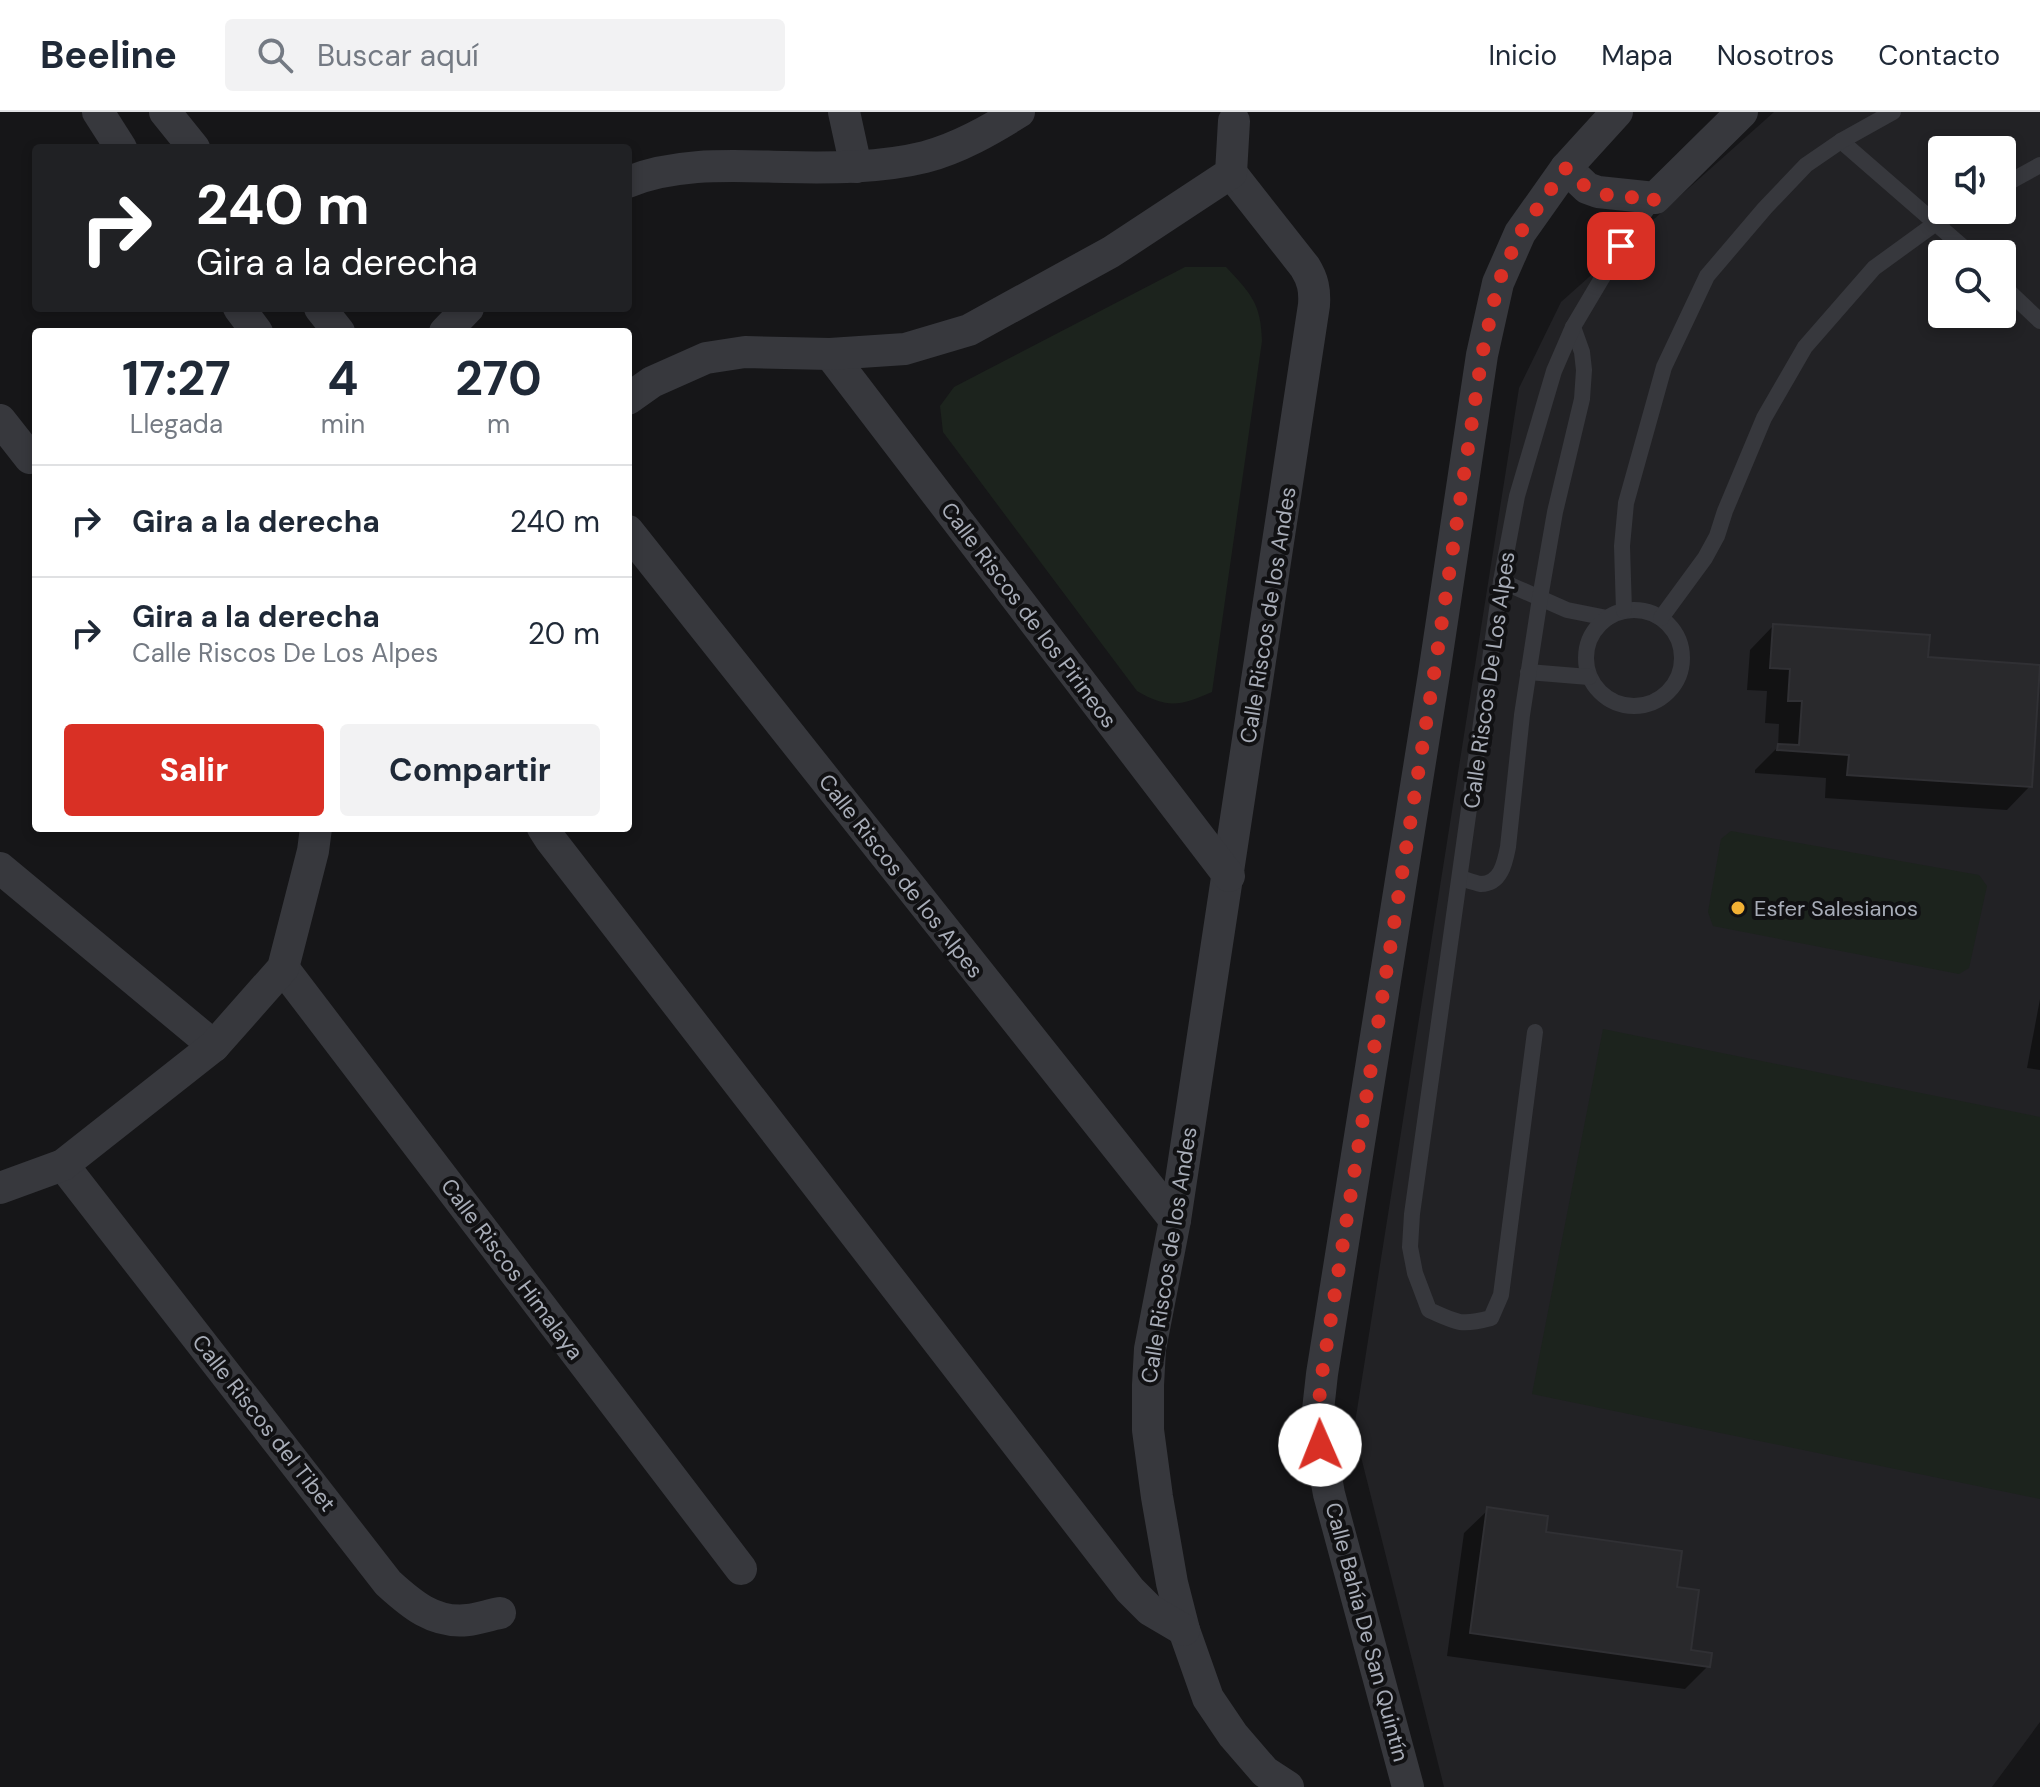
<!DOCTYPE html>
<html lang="es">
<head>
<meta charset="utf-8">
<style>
	body { margin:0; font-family:"DM Sans",sans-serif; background:#f2f2f3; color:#1f2937; height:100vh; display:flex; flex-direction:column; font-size:30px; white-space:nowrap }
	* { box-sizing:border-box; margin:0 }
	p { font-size:26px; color:#747a83 }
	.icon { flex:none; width:44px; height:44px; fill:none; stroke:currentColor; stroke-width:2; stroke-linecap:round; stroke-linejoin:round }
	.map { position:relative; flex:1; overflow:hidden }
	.side { position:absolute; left:32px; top:216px; width:600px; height:504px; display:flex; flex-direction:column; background:#fff; border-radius:8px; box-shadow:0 4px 12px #0003 }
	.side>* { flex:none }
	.guide { position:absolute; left:32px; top:32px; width:600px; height:168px; border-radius:8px; box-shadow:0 4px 12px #0003; background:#202124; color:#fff; overflow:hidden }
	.buttons { position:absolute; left:1928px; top:24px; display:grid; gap:16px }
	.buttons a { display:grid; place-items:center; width:88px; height:88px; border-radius:8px; background:#fff; box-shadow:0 4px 12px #0003; font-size:40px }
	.pin { position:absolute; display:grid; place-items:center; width:68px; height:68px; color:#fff; margin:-34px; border-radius:16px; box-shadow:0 4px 12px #0006 }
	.me { position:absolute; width:88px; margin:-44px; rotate:359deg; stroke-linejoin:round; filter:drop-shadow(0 0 6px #0008) }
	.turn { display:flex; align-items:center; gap:28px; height:168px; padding:0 32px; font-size:36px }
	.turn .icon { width:104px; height:104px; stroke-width:2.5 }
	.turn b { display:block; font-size:56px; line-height:68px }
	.eta { display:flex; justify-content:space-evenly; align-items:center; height:136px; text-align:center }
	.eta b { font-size:48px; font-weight:700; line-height:56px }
	.primary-button { display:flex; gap:16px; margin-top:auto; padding:16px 32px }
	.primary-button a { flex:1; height:92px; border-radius:8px; background:#d93025; color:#fff; font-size:32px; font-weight:700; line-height:92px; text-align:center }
	.primary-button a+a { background:#f2f2f3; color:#1f2937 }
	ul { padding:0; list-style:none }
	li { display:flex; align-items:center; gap:24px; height:112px; padding:0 32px; border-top:2px solid #e0e1e3 }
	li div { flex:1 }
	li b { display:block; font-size:30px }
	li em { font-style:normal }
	header { display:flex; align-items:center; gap:48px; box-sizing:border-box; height:112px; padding:0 40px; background:#fff; border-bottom:2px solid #e0e1e3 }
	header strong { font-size:38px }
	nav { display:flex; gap:44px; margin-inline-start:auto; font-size:28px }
	.search { width:560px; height:72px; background:#f2f2f3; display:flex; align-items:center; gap:20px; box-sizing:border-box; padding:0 28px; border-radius:8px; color:#747a83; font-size:30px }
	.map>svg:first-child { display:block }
	.built { fill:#222225; fill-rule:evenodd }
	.green { fill:#1c231d }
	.shadow { fill:#0007 }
	.building { fill:#29292c; stroke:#303034; stroke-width:2 }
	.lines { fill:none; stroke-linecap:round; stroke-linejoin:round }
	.lane { stroke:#37383d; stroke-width:16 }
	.street { stroke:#37383d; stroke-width:32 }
	.route { stroke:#d93025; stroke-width:14; stroke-dasharray:0 25.2 }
	.poi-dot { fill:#f2b134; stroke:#111113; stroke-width:3 }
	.labels { text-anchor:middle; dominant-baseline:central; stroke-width:8; stroke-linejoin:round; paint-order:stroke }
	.street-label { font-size:22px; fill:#a8adb8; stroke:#111113 }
	.poi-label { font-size:22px; fill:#a8adb8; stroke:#111113; text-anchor:start }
</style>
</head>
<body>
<header>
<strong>Beeline</strong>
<div class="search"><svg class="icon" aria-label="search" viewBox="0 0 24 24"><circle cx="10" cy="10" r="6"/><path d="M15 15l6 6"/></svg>Buscar aquí</div>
<nav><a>Inicio</a><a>Mapa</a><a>Nosotros</a><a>Contacto</a></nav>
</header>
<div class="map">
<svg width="2040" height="1675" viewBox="0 0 2040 1675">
	<rect width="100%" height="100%" fill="#161618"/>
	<!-- built -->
	<path class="built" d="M 1774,0 L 2040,0 L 2040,1610 L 1992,1675 L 1444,1675 L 1354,1317 L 1519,276 L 1561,190 ZM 1942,38 L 2002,38 L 2002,98 L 1942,98 ZM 1942,142 L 2002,142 L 2002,202 L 1942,202 Z"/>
	<!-- green -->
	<g class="green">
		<path d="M 1185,155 L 1226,155 C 1251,182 1261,191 1262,229 L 1212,580 C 1180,594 1168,597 1137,579 L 943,320 L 940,294 L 954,275 Z"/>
		<polygon points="1731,719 1979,763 1987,774 1969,856 1959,862 1713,814 1708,800 1721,727"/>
		<polygon points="1603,917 2040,1005 2040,1387 1532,1282"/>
	</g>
	<!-- shadow -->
	<g class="shadow">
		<polygon points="1773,514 1926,547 2030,674 2007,698 1825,686 1826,666 1755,661 1755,658 1778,635 1779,612 1765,611 1767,579 1747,578 1750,538"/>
		<polygon points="2040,887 2040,958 2027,956"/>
		<polygon points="1488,1398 1675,1477 1689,1540 1708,1554 1685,1577 1447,1544 1464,1421"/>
	</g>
	<!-- building -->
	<g class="building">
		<polygon points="1773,512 1930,523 1928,545 2040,553 2032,675 1847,663 1849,643 1777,638 1778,632 1799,633 1802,589 1788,589 1790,557 1770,556"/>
		<polygon points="1487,1395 1548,1404 1546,1420 1682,1439 1677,1475 1699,1478 1691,1538 1712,1541 1710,1555 1470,1521"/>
	</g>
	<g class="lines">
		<!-- lane -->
		<g class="lane">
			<polyline points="1841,29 1971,142"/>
			<polyline points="2002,74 2040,53"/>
			<polyline points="2002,173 2040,209"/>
			<polyline points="1501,469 1567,498 1607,506"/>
			<circle cx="1634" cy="546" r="48"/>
			<polyline points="1624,499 1622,434 1626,391 1664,255 1707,164 1765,96 1806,53 1841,29 1893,0"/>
			<polyline points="1661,506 1705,446 1717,424 1725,399 1764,306 1805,235 1874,156 1936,111 1959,98"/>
			<polyline points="1528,560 1589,565"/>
			<path d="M 1461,766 C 1467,768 1475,771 1481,772 C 1501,772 1505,750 1508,735 L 1522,603 L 1540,486 L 1555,400 L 1582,287 L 1584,258 L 1582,240 L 1573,215"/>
			<path d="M 1535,920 L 1501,1183 L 1491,1206 C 1461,1214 1457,1211 1429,1198 L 1415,1161 L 1410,1135 L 1412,1102 L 1501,469 L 1517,384 L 1554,259 L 1573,215 L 1621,134 L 1655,86"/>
		</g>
		<!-- street -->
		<g class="street">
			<polyline points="98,0 121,36"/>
			<polyline points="165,0 194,36"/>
			<polyline points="844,0 856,55"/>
			<polyline points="1566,56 1587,76 1598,80 1655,86 1742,0"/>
			<path d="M 1231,61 L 1305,155 C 1313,168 1315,178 1314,193 L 1175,1108 L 1150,1237 L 1148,1273 L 1148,1318 L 1157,1385 L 1172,1471 L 1184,1518 L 1208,1586 L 1233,1623 L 1265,1660 L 1288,1675"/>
			<path d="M 628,70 C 677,50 733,54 785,55 C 830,56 881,56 925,45 C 959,36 990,18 1019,0"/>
			<polyline points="239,196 257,220"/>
			<polyline points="320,196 339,220"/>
			<polyline points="445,220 468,196"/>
			<polyline points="830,242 1229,764"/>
			<polyline points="628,287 652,270 706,246 745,240 830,242 905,237 969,218 1111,140 1231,61 1234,9"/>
			<polyline points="0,308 30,346"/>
			<polyline points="628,419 1175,1108"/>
			<polyline points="543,716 550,727 1130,1478 1150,1498 1184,1518"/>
			<polyline points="0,756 214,934"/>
			<polyline points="283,856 741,1457"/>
			<path d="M 63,1053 L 388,1471 C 411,1492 434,1512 468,1508 C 478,1507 489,1503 500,1501"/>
			<polyline points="0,1076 63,1053 214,934 283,856 313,739 316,716"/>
			<polyline points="1408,1675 1329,1382 1320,1333 1317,1307 1322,1262 1434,562 1482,243 1498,171 1520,121 1566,56 1617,0"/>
		</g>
	</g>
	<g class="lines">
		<!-- route -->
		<path class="route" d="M 1320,1333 L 1317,1307 L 1322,1262 L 1434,562 L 1482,243 L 1498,171 L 1520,121 L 1566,56 C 1572,62 1578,69 1585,74 C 1603,87 1633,85 1655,86 L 1621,134"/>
	</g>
	<!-- markers -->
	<circle class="poi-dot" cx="1738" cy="796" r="8"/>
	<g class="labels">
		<!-- street labels -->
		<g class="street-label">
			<text transform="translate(1029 503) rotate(53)">Calle Riscos de los Pirineos</text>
			<text transform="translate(1268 503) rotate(-81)">Calle Riscos de los Andes</text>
			<text transform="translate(1489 568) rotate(-82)">Calle Riscos De Los Alpes</text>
			<text transform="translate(901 764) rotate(52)">Calle Riscos de los Alpes</text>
			<text transform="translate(1169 1143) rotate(-81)">Calle Riscos de los Andes</text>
			<text transform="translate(512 1157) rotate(53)">Calle Riscos Himalaya</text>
			<text transform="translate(264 1311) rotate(52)">Calle Riscos del Tibet</text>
			<text transform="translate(1367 1520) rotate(75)">Calle Bahía De San Quintín</text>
		</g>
		<!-- poi labels -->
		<g class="poi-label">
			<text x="1754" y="796">Esfer Salesianos</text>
		</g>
	</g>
</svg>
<div class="buttons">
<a><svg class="icon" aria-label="sound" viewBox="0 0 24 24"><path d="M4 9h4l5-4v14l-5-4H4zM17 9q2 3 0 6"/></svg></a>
<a><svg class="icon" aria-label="search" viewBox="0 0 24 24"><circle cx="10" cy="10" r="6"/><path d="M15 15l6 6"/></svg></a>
</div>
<div class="pin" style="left:1621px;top:134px;background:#d93025"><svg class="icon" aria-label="arrive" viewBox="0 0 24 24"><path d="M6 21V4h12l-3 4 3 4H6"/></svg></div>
<svg class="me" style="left:1320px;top:1333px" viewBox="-20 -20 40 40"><circle r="19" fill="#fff"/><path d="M0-13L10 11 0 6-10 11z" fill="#d93025"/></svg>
<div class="guide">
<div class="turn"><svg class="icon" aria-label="right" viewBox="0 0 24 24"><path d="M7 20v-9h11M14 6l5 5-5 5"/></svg><div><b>240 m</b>Gira a la derecha</div></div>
</div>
<section class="side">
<div class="eta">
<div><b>17:27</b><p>Llegada</p></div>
<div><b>4</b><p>min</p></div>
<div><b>270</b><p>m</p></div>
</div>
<ul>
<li><svg class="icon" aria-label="right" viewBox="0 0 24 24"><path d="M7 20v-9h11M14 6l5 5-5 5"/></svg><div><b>Gira a la derecha</b></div><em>240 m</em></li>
<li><svg class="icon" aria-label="right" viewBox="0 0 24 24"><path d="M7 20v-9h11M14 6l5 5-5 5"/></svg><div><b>Gira a la derecha</b><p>Calle Riscos De Los Alpes</p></div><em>20 m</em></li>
</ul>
<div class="primary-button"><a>Salir</a><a>Compartir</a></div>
</section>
</div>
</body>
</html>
